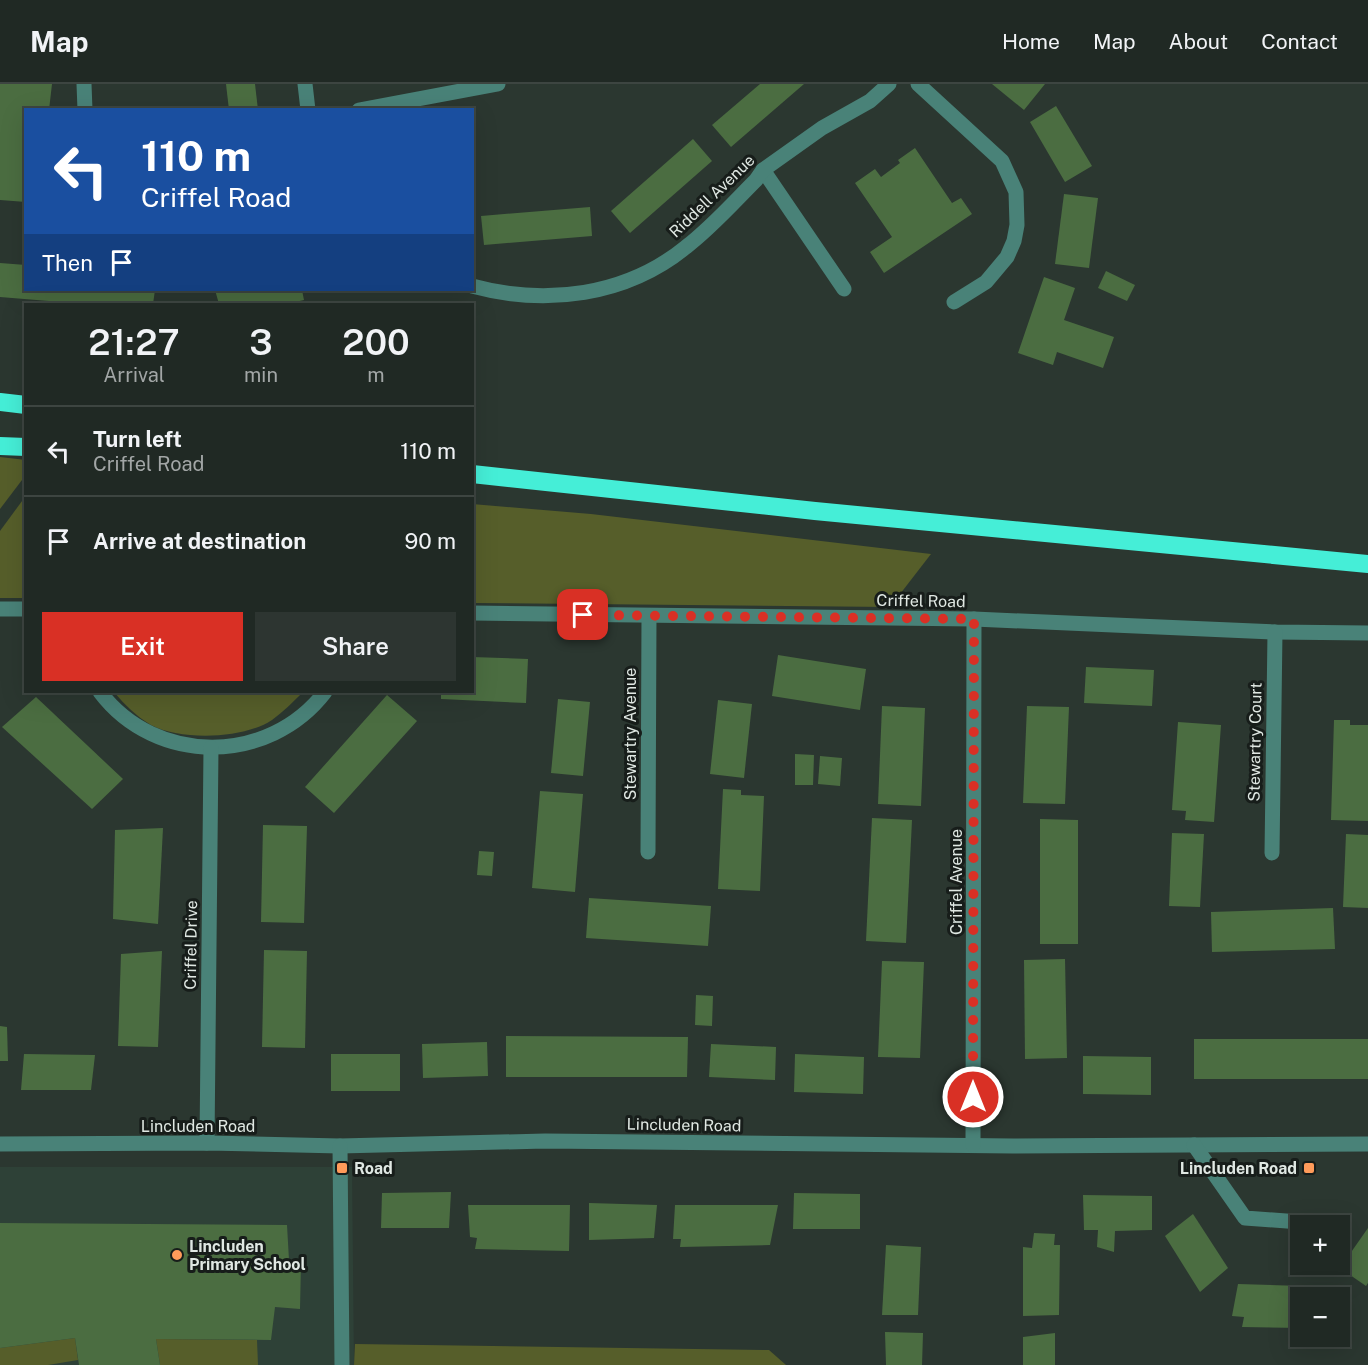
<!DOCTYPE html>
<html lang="en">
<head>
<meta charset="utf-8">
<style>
	body { margin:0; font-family:"Public Sans",sans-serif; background:#2d3531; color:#f1f3f6; height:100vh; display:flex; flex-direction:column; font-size:22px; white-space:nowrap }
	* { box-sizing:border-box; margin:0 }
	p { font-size:20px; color:#a2a6a6 }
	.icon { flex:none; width:33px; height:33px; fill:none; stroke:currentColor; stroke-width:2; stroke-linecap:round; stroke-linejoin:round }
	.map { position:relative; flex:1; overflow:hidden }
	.panel { position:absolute; left:24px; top:219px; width:450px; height:390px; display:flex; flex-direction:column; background:#202924; border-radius:0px; box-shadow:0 6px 24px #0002,0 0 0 2px #3d4541 }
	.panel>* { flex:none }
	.banner { position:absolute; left:24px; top:24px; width:450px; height:183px; border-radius:0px; box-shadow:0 6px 24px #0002,0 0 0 2px #3d4541; background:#1a4fa0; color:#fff; overflow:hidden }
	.tools { position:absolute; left:1290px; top:1131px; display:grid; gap:12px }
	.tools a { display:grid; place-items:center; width:60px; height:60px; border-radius:0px; background:#202924; box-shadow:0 6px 24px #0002,0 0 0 2px #3d4541; font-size:30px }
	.pin { position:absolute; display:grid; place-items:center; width:51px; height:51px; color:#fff; margin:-26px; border-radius:12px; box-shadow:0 3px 9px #0006 }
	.me { position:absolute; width:66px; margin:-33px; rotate:0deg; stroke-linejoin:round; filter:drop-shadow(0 0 4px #0008) }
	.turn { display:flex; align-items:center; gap:21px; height:126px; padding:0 18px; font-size:27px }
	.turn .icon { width:78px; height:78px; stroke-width:2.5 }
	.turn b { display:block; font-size:42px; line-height:51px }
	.then { display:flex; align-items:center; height:57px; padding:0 18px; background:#0003; gap:12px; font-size:22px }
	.eta { display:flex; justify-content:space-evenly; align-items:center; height:102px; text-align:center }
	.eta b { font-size:36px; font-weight:600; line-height:42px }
	.action { display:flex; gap:12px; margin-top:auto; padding:12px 18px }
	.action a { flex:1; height:69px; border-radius:0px; background:#d93025; color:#fff; font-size:24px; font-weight:600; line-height:69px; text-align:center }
	.action a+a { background:#2d3531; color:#f1f3f6 }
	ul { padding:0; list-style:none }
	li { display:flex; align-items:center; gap:18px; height:90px; padding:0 18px; border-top:2px solid #3d4541 }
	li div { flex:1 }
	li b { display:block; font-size:22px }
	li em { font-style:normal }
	header { display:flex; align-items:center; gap:36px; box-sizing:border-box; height:84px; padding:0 30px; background:#202924; border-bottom:2px solid #3d4541 }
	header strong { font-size:28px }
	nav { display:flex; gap:33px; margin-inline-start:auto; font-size:21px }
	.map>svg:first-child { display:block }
	.built { fill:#2e4137 }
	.green { fill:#565e2a }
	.building { fill:#4b6d41 }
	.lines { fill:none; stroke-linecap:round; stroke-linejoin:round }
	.minor { stroke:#498278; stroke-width:15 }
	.highway { stroke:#45eed7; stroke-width:18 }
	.route { stroke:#d93025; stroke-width:10; stroke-dasharray:0 18 }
	.poi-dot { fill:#ff9b5a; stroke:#171d1a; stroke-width:2 }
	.labels { text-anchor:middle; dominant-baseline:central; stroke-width:6; stroke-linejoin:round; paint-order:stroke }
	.street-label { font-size:16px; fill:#e0e8e3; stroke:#171d1a }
	.poi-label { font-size:16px; font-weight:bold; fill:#e0e8e3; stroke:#171d1a; text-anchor:start }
</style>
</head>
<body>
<header>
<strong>Map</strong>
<nav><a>Home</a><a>Map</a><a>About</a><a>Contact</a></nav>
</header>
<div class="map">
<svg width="1368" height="1281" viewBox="0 0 1368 1281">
	<rect width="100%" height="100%" fill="#2b3730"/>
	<!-- built -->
	<polygon class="built" points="0,1083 352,1083 354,1281 0,1281"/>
	<!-- green -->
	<g class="green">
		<polygon points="0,373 26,376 25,392 0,425"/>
		<polygon points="25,413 25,514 0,514 0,447"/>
		<polygon points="472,420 591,430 931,470 890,523 473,519"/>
		<path d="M 114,608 L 303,608 C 294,617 283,628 272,636 C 244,655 181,657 151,641 C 136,632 125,621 114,608 Z"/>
		<polygon points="75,1254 78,1276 48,1281 0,1281 0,1264"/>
		<polygon points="156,1255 257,1256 258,1281 160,1281"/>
		<polygon points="355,1260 769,1266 786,1281 354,1281"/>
	</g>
	<!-- building -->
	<g class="building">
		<polygon points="0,0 52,0 49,26 26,26 26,118 0,116"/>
		<polygon points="226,0 255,0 258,26 229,26"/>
		<polygon points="760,0 804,0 731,63 712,41"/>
		<polygon points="992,0 1045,0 1024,26"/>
		<polygon points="1056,22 1092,82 1065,98 1030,38"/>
		<polygon points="693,55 712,77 630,149 611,127"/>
		<polygon points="915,64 952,119 961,114 972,130 884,189 870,168 892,153 855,99 875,85 881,93 900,79 898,76"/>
		<polygon points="1064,110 1098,114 1089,184 1055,180"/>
		<polygon points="590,123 592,152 484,161 481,132"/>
		<polygon points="0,179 26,181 26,206 155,206 153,220 85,220 0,213"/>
		<polygon points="1106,187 1135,201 1127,217 1098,204"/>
		<polygon points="1044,193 1075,204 1064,236 1114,253 1103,284 1057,268 1053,281 1018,269"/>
		<polygon points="215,206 302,206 304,216 287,220 270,220 269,218 259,220 219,220"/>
		<polygon points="778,571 866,585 860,626 772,612"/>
		<polygon points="472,573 528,575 526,619 441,615 441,608 472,608"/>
		<polygon points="1086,583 1154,586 1152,622 1084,619"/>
		<polygon points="387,611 417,637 334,729 305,703"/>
		<polygon points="36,613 123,695 92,725 2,643"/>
		<polygon points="558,615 590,618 583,692 551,689"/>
		<polygon points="718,616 752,620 744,694 710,690"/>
		<polygon points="882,622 925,624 921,722 878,720"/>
		<polygon points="1027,622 1069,623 1065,720 1023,719"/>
		<polygon points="1334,636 1350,636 1350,641 1368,641 1368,737 1331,736"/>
		<polygon points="1178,638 1221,641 1214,738 1185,736 1186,727 1172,726"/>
		<polygon points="795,670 814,671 813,701 795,701"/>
		<polygon points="820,672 842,674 840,702 818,700"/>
		<polygon points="723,705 741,706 741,711 764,712 760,807 718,805"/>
		<polygon points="540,707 583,710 575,808 532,804"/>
		<polygon points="872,734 912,736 906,859 866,857"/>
		<polygon points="1040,735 1078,736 1078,860 1040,860"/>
		<polygon points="263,741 307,742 304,839 261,838"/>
		<polygon points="163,744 158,840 113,835 115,746"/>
		<polygon points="1172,749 1204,750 1200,823 1169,822"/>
		<polygon points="1346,750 1368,751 1368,824 1343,823"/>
		<polygon points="479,767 494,768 492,792 477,791"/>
		<polygon points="589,814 711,822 708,862 586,854"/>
		<polygon points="1333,824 1335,865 1212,868 1211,828"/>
		<polygon points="264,866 307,867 305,964 262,963"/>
		<polygon points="162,867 158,963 118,962 121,870"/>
		<polygon points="1065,875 1067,974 1025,975 1024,876"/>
		<polygon points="882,877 924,878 920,974 878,973"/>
		<polygon points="696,911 713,912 712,942 695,941"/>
		<polygon points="0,942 7,943 8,977 0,977"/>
		<polygon points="506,952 688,953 687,993 506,993"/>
		<rect x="1194" y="955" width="174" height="40"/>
		<polygon points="487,958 488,992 423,994 422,960"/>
		<polygon points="711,960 776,963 775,996 709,993"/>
		<polygon points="24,970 95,971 91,1006 21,1006"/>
		<rect x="331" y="970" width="69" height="37"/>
		<polygon points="795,970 864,973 863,1010 794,1008"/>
		<polygon points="1083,972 1151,973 1151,1011 1083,1010"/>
		<polygon points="451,1108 449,1144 381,1144 382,1109"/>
		<polygon points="794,1109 860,1110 860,1145 793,1145"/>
		<polygon points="1083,1111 1152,1112 1152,1146 1115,1147 1114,1168 1097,1163 1098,1146 1084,1146"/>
		<polygon points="589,1119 657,1121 654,1154 589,1156"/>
		<polygon points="468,1121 570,1121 569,1167 475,1165 477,1154 470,1153"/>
		<polygon points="675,1121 778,1121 770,1161 680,1163 681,1155 673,1155"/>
		<polygon points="1193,1130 1228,1184 1200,1208 1165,1152"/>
		<polygon points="0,1139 287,1141 289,1176 301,1178 300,1225 275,1223 271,1256 156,1255 160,1281 79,1281 75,1254 0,1264"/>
		<polygon points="1368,1144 1368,1199 1366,1202 1340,1184"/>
		<polygon points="1034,1149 1055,1150 1054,1161 1060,1161 1059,1231 1023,1232 1023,1163 1032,1164"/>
		<polygon points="886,1161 921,1163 918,1231 882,1231"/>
		<polygon points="1238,1200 1334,1203 1332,1214 1300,1214 1300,1244 1242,1243 1244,1233 1232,1232"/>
		<polygon points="885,1248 923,1249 922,1281 886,1281"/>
		<polygon points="1055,1249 1055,1281 1023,1281 1023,1253"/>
	</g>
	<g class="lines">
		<!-- minor -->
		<g class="minor">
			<polyline points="84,0 85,26"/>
			<polyline points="305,0 308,26"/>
			<polyline points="918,0 1002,77 1016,108 1017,141 1014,157 1007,173 986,198 954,218"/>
			<polyline points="359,26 498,0"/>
			<polyline points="763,86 844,205"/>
			<path d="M 472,202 C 546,222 626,212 686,163 C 712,143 733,119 756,96 L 763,86 L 822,44 L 870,17 L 889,0"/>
			<polyline points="0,525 26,525"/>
			<polyline points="472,529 974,535 1275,548 1368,549"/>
			<path d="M 100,608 C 156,682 269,681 325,608"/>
			<polyline points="648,768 649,532"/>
			<polyline points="1272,769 1275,548"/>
			<polyline points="207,1059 211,664"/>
			<polyline points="0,1060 207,1059 340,1062 545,1057 1013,1062 1368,1060"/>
			<polyline points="973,1061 974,535"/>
			<polyline points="1194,1061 1245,1134 1313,1139"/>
			<polyline points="340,1062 342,1281"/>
		</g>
		<!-- highway -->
		<g class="highway">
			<polyline points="0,318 26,321"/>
			<polyline points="0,362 26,363"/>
			<polyline points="472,390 815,427 1368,480"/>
		</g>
	</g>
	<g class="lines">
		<!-- route -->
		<polyline class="route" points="583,531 974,535 973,1013"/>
	</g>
	<!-- markers -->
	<g class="poi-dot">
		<rect x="336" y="1078" width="12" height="12" rx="3"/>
		<rect x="1303" y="1078" width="12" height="12" rx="3"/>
		<circle cx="177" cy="1171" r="6"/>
	</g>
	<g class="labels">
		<!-- street labels -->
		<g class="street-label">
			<text transform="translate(712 112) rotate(-44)">Riddell Avenue</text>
			<text transform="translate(921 517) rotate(1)">Criffel Road</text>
			<text transform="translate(630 650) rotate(-90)">Stewartry Avenue</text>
			<text transform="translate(1255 658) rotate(-89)">Stewartry Court</text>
			<text transform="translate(956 798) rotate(-90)">Criffel Avenue</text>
			<text transform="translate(191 861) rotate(-89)">Criffel Drive</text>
			<text transform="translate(684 1041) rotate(1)">Lincluden Road</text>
			<text x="198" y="1042">Lincluden Road</text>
		</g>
		<!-- poi labels -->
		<g class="poi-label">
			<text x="354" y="1084">Road</text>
			<text x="1297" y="1084" text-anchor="end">Lincluden Road</text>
			<text x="189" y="1162">Lincluden<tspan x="189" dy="18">Primary School</tspan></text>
		</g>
	</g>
</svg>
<div class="tools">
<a>+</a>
<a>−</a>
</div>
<div class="pin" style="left:583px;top:531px;background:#d93025"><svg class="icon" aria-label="arrive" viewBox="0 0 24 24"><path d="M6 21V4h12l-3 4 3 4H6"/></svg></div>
<svg class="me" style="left:973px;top:1013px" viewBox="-20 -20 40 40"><circle r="17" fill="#d93025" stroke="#fff" stroke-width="3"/><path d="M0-11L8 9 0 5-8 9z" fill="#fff"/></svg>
<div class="banner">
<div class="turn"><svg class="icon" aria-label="left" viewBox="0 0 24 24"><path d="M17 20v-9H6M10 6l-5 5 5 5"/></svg><div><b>110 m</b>Criffel Road</div></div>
<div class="then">Then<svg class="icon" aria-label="arrive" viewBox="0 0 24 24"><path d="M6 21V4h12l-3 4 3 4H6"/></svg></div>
</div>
<section class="panel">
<div class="eta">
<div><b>21:27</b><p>Arrival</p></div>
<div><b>3</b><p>min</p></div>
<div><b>200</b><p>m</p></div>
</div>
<ul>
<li><svg class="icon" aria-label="left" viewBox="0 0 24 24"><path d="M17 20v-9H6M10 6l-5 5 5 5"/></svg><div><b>Turn left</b><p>Criffel Road</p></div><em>110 m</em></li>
<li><svg class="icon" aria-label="arrive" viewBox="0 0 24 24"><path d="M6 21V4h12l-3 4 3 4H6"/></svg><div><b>Arrive at destination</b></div><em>90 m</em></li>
</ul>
<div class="action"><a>Exit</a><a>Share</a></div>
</section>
</div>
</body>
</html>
